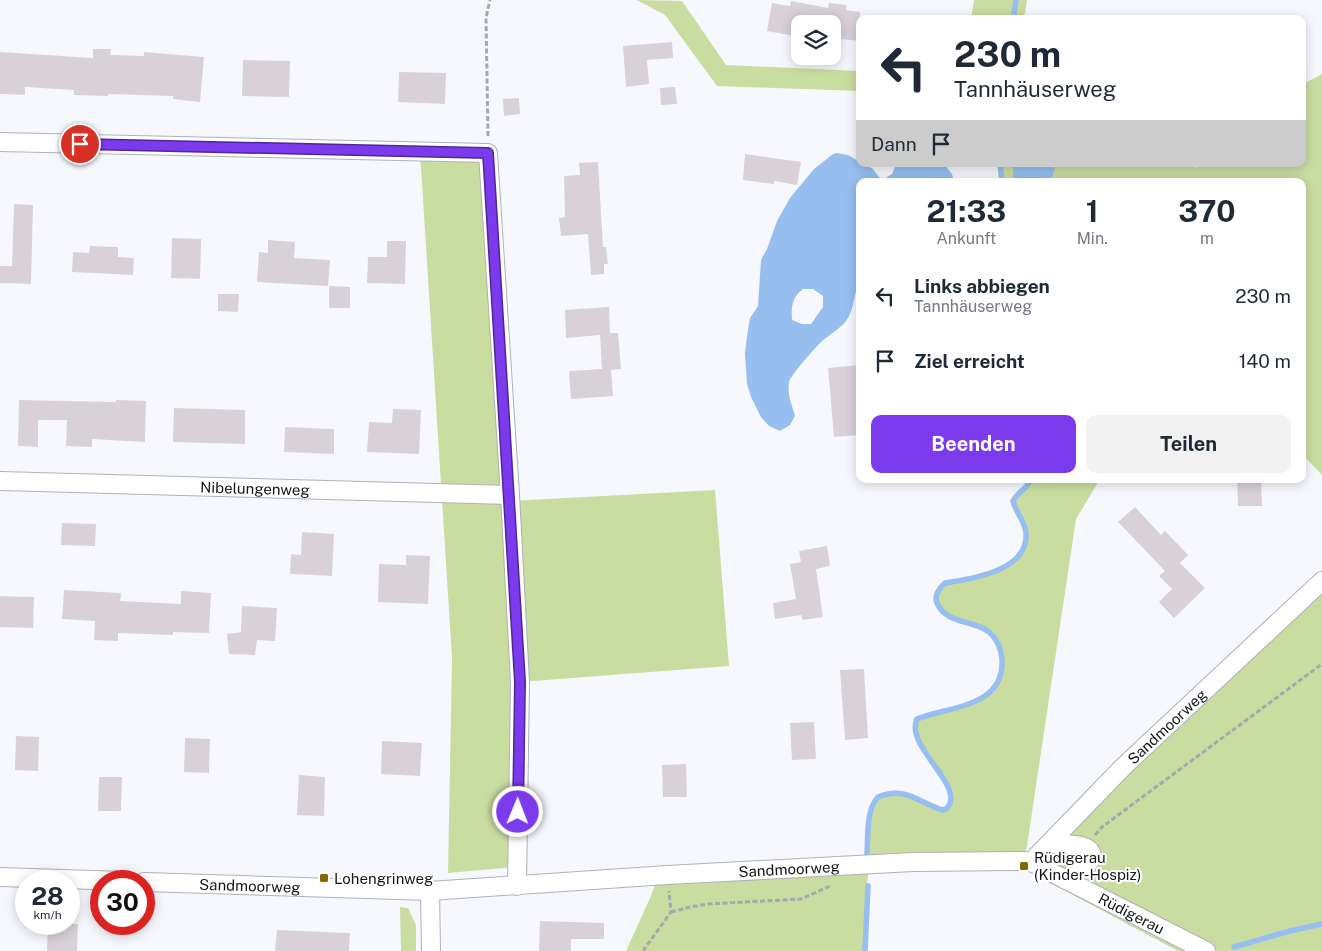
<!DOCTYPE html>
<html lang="de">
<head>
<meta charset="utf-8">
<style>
	body { margin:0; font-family:"Public Sans",sans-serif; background:#f2f2f3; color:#1f2937; height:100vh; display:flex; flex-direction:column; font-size:19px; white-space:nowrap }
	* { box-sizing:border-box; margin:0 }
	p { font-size:16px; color:#747a83 }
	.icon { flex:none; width:28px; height:28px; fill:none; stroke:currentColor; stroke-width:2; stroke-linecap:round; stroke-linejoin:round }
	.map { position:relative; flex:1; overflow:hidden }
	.panel { position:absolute; left:856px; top:178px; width:450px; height:305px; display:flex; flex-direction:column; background:#fff; border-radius:10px; box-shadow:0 2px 12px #0003 }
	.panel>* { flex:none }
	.hud { position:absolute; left:856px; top:15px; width:450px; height:152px; border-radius:10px; box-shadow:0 2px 12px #0003; background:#fff; color:#1f2937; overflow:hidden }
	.controls { position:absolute; left:791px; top:15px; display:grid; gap:10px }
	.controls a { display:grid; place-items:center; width:50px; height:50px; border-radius:10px; background:#fff; box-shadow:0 2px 12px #0003; font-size:25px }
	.speed { position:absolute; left:15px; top:870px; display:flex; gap:10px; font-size:25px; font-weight:700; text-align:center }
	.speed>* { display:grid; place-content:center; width:65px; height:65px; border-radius:50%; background:#fff; box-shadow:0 2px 12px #0003; line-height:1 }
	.speed small { font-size:12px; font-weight:400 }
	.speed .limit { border:8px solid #d22; background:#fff; color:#111 }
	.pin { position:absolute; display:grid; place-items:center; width:42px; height:42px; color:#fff; margin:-21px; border:2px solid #fff; border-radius:50%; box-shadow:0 1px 5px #0007 }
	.me { position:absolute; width:55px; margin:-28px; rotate:1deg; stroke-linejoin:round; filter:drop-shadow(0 0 4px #0008) }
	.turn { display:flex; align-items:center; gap:18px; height:105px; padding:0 15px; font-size:22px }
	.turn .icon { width:65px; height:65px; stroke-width:2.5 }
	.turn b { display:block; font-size:35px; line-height:42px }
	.then { display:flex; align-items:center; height:48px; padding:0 15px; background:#0003; gap:10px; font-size:19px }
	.eta { display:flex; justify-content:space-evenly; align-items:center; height:85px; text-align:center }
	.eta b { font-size:30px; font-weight:700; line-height:35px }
	.action { display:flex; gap:10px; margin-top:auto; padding:10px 15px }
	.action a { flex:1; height:58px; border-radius:10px; background:#7c3aed; color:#fff; font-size:20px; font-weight:700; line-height:58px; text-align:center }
	.action a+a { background:#f2f2f3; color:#1f2937 }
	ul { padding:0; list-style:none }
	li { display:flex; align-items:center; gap:15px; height:65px; padding:0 15px }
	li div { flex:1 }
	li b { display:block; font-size:19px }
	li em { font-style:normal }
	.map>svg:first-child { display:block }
	.green { fill:#cadda1 }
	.water { fill:#96bff0; fill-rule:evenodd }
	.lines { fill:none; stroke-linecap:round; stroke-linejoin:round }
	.stream { stroke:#96bff0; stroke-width:5.5 }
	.building { fill:#d8d2d8 }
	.minor-casing { stroke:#afb1b8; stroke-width:20 }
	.path { stroke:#a7a8ad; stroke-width:3; stroke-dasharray:5 2.5; stroke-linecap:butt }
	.minor { stroke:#fff; stroke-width:18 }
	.route-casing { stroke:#51269a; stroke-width:12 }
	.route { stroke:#7c3aed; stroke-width:9 }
	.poi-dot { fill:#846903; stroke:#fff; stroke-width:2 }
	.labels { text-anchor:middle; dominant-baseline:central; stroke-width:4; stroke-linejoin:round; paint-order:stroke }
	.street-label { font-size:15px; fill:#151618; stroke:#fff }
	.poi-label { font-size:15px; fill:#151618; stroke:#fff; text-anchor:start }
</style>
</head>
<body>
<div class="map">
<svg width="1322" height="951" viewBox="0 0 1322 951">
	<rect width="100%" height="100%" fill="#f7f8fe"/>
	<!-- green -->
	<g class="green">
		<polygon points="637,0 682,1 726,65 860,71 860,91 717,86 665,15"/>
		<polygon points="974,0 1027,0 1024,19 971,19"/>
		<polygon points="1322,74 1322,475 1303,455 1302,181 1002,181 1000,164 1192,164 1196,168 1201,164 1302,164 1303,84"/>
		<polygon points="420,152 488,153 510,501 715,490 729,666 520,682 517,867 448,873 452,658"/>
		<path d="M 1031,479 L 1100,479 L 1076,519 L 1027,846 L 1023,860 L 1322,581 L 1322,951 L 1178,951 L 1026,870 L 869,865 L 866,898 L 865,951 L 626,951 L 650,898 L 660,872 L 864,858 L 867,853 L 869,822 L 873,805 L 878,797 C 905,786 918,802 942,810 C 973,808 921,749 917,739 C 914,732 914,726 917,719 C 949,706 1004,708 1002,659 C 1001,647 996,636 985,629 C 969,624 913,610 945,583 C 971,579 1029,571 1026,533 C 1025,521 1016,513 1013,501 C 1018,492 1027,489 1031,479 Z"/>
		<polygon points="400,907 408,908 416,925 416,951 401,951"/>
	</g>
	<!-- water -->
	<g class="water">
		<path d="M 837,153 L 848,155 L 860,162 L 860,164 L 872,168 L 880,178 L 884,179 L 892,174 L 896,164 L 944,164 L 952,174 L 954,181 L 860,181 L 860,281 C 853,293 855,310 846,321 C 839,330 828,335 820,343 C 814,349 790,376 789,382 C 787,395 792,405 795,416 L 790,425 L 780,431 L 769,426 L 761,417 L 751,397 L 747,384 L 745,354 L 747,336 L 750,318 L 758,306 L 761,260 L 767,249 L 777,221 L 790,198 L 814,169 L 833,154 ZM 803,289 L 813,289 L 823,296 L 823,307 L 811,324 L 802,324 L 792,320 C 791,307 792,297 803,289 Z"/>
		<polygon points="1013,164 1056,164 1051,181 1013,181"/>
	</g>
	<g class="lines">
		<!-- stream -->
		<g class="stream">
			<polyline points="1013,19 1016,0"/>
			<polyline points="1000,164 1002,181"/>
			<path d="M 867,854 C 868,836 866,810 878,797 C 905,786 918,802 942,810 L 946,809 C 969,788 904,747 917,719 C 949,706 1005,708 1002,659 C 1001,648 997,639 989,632 C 973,619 947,625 937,603 C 934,596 939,588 945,583 C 971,579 1029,571 1026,533 C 1025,521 1016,513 1013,501 C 1018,491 1027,490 1031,479"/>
			<polyline points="1234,947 1290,931 1322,924"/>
			<polyline points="865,951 868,886"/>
		</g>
	</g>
	<!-- building -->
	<g class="building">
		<polygon points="791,1 828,8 829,3 847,5 846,10 860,12 860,41 832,38 832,24 800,24 800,37 767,31 772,3 790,6"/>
		<polygon points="672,42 673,58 647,60 649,84 626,87 623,46"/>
		<polygon points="93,49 111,49 110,55 144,56 144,52 204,57 200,102 173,99 173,96 108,94 108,96 74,95 74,90 25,87 25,95 0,94 0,52 93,58"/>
		<polygon points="243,60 290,61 289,97 242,96"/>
		<polygon points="399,72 446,73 445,104 398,102"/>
		<polygon points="675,87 677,104 661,105 660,88"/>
		<polygon points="519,98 520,114 504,116 503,99"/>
		<polygon points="745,154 801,162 797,185 774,181 774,184 743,180"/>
		<polygon points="598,162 603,247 606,247 608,264 604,264 604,274 591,275 588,234 561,236 559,218 565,217 564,176 580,175 579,163"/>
		<polygon points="14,204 33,205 31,284 0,283 0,266 12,266"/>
		<polygon points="172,238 201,239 200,279 171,278"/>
		<polygon points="268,240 295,242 294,258 330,260 328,286 257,282 259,252 268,253"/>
		<polygon points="387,241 406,241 405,284 367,283 368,257 387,257"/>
		<polygon points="90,246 118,247 118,257 134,258 133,275 72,272 73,252 89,253"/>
		<polygon points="329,286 350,287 350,308 329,308"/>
		<polygon points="218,294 239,294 238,312 218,311"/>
		<polygon points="609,307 610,333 618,333 621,369 611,370 613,396 571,399 569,371 602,369 600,335 566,338 565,310"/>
		<polygon points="860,365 860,435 834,437 828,368"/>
		<polygon points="19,400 116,402 116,400 146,401 145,442 92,439 92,447 66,446 67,420 38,420 38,447 18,446"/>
		<polygon points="174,408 245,410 245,444 173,442"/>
		<polygon points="393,409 421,410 419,454 367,452 369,422 392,423"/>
		<polygon points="285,427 334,429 334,454 284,452"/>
		<polygon points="1237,479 1261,479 1262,506 1238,506"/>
		<polygon points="1135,507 1161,535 1165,531 1188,555 1180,563 1205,588 1174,618 1159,602 1172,589 1159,576 1165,571 1118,522"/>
		<polygon points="62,523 96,524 95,546 61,545"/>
		<polygon points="302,532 334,534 332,576 290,574 291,554 301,555"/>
		<polygon points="827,546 830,566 816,569 823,617 803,620 801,615 775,619 773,603 796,599 790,564 801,562 799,551"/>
		<polygon points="406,555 430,556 428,604 378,602 379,564 406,565"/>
		<polygon points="64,590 121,593 120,601 181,604 181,591 211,593 209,633 173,632 173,635 118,633 118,641 94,640 95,621 62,619"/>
		<polygon points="0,596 34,597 33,628 0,627"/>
		<polygon points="242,606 277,608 275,641 257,640 255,655 229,654 227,634 241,632"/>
		<polygon points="864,669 868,738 845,740 840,670"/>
		<polygon points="814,722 816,759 792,760 790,723"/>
		<polygon points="16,736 39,737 38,771 15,770"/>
		<polygon points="185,738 210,739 209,773 184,772"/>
		<polygon points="382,741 422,743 420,776 381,774"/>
		<polygon points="686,764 687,797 663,797 662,765"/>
		<polygon points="299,775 325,777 324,816 297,815"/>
		<polygon points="99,777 122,777 121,811 98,811"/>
		<polygon points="540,921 604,923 604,939 571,939 571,951 539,951"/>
		<polygon points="48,924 78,924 77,951 47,951"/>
		<polygon points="277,930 350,933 349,951 275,951"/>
	</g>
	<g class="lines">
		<defs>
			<g id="minor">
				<polyline points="0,142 488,153 510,495 520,682 517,886"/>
				<path id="s1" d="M 0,481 L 510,495"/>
				<path d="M 1049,844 C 1060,844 1106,841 1087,865 L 1066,880"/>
				<path id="s2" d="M 1031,862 L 1124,766 L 1322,581"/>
				<polyline points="0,877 124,881"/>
				<path id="s3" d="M 144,882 L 430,891 L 667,875 L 913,862 L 1023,861 L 1031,862 L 1206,951"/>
				<polyline points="430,891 431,951"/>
			</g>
		</defs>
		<!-- minor casing -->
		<use href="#minor" class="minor-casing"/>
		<!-- path -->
		<g class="path">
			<polyline points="488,136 486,18 490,0"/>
			<polyline points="1095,835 1102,827 1322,664"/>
			<polyline points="671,912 690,907 708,904 801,899 830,886"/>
			<polyline points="643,951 671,912 669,891"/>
		</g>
		<!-- minor -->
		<use href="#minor" class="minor"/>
	</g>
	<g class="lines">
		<defs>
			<polyline id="route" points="80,144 488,153 520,682 518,812"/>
		</defs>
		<!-- route casing -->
		<use href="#route" class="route-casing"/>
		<!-- route -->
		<use href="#route" class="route"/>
	</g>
	<!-- markers -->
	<g class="poi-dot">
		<rect x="1019" y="861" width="10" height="10" rx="2.5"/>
		<rect x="319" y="873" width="10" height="10" rx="2.5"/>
	</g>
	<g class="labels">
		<!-- street labels -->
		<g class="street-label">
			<text stroke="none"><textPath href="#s1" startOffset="255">Nibelungenweg</textPath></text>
			<text stroke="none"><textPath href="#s2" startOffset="192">Sandmoorweg</textPath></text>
			<text stroke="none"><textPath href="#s3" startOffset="646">Sandmoorweg</textPath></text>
			<text stroke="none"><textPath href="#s3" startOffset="106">Sandmoorweg</textPath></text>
			<text stroke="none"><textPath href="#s3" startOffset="1001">Rüdigerau</textPath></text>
		</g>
		<!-- poi labels -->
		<g class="poi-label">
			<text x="1034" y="857">Rüdigerau<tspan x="1034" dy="17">(Kinder-Hospiz)</tspan></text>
			<text x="334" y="878">Lohengrinweg</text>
		</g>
	</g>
</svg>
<div class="controls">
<a><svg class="icon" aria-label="layers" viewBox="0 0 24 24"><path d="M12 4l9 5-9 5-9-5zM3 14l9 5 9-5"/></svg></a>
</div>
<div class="speed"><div>28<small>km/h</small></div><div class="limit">30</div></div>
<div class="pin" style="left:80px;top:144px;background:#d93025"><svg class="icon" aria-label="arrive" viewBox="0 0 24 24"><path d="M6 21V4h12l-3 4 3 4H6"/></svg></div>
<svg class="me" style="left:518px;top:812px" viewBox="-20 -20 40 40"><circle r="17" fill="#7c3aed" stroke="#fff" stroke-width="3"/><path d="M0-11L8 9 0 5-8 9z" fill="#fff"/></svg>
<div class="hud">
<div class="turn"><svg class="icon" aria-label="left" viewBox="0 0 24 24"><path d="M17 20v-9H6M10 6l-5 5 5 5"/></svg><div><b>230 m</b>Tannhäuserweg</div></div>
<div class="then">Dann<svg class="icon" aria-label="arrive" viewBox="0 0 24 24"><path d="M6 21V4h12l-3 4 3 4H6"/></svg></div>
</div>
<section class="panel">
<div class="eta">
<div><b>21:33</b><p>Ankunft</p></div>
<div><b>1</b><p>Min.</p></div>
<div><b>370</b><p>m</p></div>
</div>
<ul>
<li><svg class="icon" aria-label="left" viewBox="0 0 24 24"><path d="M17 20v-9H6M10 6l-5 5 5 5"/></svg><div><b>Links abbiegen</b><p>Tannhäuserweg</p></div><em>230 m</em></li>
<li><svg class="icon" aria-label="arrive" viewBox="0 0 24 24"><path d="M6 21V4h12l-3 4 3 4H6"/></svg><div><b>Ziel erreicht</b></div><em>140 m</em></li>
</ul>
<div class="action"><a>Beenden</a><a>Teilen</a></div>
</section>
</div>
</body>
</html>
